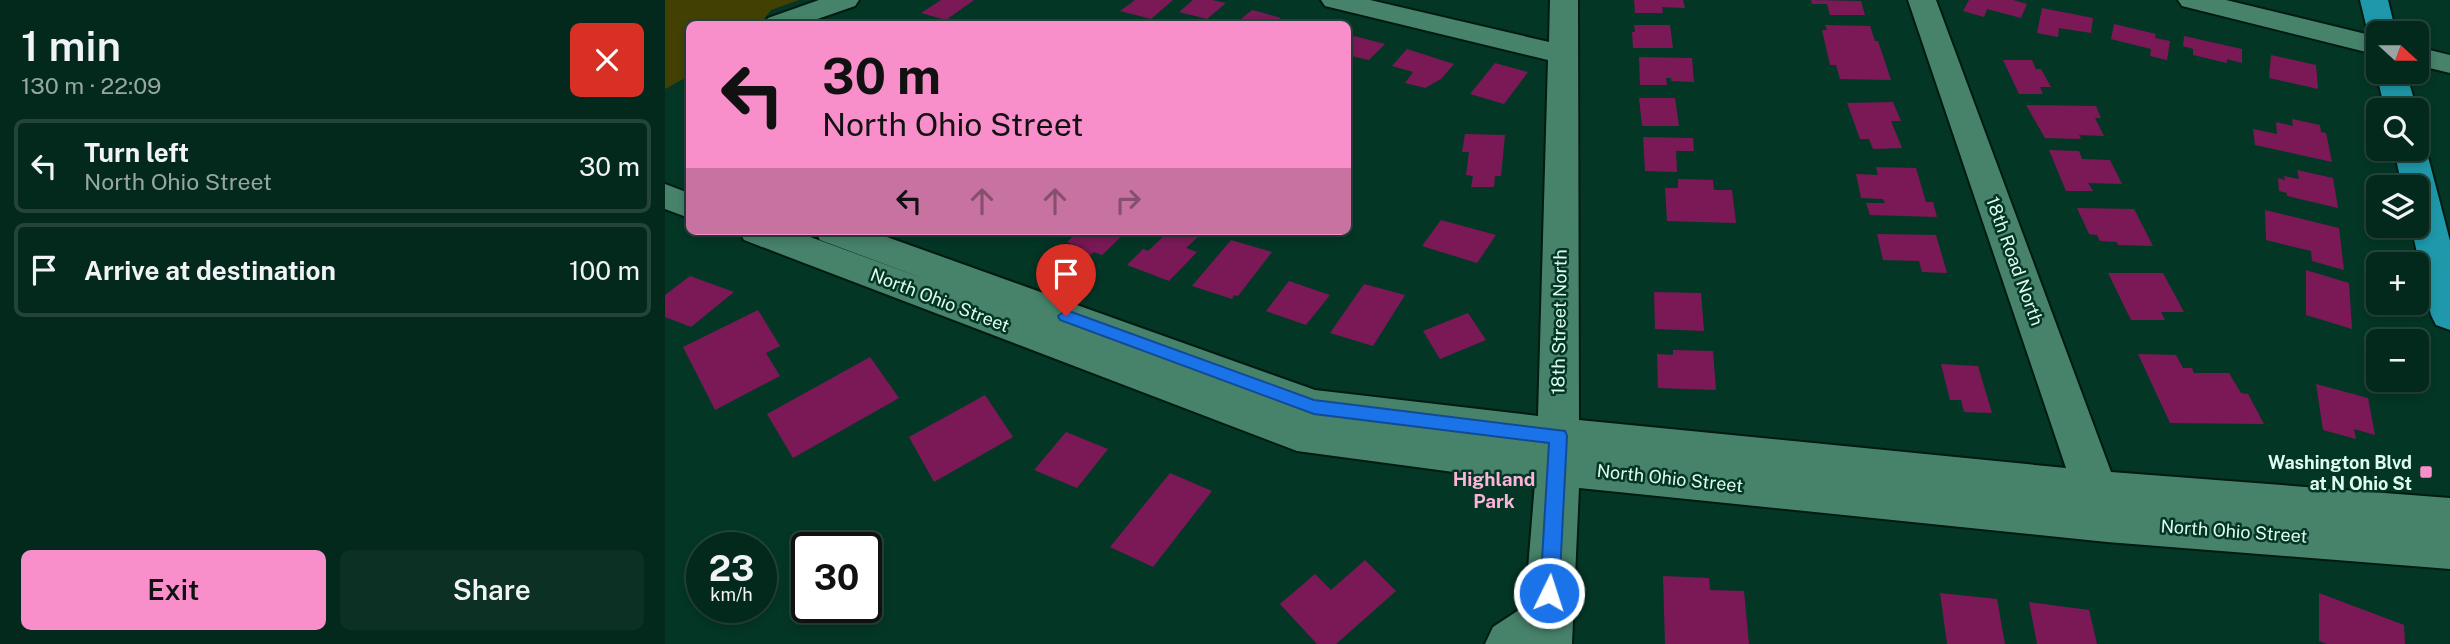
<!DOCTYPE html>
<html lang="en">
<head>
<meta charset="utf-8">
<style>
	body { margin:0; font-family:"Public Sans",sans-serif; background:#0d3025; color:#f1f3f6; height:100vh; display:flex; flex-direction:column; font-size:26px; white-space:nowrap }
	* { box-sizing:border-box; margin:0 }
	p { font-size:23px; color:#97a6a3 }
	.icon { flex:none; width:38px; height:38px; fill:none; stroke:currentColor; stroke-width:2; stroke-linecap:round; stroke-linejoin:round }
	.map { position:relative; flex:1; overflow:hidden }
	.drawer { display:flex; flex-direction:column; background:#03281c; width:665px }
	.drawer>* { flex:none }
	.top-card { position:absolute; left:21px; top:21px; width:665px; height:214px; border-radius:10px; box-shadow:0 4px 10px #0003,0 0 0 2px #24443b; background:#f98fca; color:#111; overflow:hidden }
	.needle { width:46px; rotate:111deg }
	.buttons { position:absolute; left:1701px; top:21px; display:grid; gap:14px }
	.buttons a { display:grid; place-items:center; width:63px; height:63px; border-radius:10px; background:#03281c; box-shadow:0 4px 10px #0003,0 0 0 2px #24443b; font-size:35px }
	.speed { position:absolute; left:21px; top:532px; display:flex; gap:14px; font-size:35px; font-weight:700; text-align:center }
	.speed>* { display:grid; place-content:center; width:91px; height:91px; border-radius:50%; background:#03281c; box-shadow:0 4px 10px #0003,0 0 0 2px #24443b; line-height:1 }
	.speed small { font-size:18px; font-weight:400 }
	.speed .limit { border:4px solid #111; border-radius:10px; background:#fff; color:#111 }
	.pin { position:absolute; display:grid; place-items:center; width:60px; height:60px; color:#fff; margin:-72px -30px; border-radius:50% 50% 50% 0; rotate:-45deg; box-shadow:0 0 7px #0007 }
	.pin .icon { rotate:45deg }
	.me { position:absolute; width:77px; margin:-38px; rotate:4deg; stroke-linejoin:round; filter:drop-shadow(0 0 5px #0008) }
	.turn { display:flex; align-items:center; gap:24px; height:147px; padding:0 21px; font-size:32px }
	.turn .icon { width:91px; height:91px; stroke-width:2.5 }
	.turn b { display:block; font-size:49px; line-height:60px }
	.lanes { display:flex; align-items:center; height:66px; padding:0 21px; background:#0003; justify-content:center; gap:35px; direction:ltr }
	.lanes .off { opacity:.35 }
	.round { display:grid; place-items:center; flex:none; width:74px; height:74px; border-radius:10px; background:#0d3025 }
	.head { display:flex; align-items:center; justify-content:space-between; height:119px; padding:0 21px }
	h1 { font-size:42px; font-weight:600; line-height:52px }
	.action { display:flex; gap:14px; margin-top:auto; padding:14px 21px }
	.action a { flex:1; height:80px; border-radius:10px; background:#f98fca; color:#111; font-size:28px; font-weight:600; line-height:80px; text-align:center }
	.action a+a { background:#0d3025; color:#f1f3f6 }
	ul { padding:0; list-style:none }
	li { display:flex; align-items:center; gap:21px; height:94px; margin:0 14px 10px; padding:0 7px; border:4px solid #24443b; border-radius:10px }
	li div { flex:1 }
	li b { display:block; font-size:26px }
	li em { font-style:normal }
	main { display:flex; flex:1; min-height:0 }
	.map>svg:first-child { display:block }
	.green { fill:#434004 }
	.building { fill:#7b1957 }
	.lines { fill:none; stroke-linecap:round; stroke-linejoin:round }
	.minor-casing { stroke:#001b11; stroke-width:4 }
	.major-casing { stroke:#001b11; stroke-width:4 }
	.minor { fill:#47826b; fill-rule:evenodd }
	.major { fill:#1e98aa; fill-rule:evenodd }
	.route { fill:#1a73e8; stroke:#114b97; stroke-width:2 }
	.poi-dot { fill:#f98fca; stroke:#043626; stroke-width:2.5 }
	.labels { text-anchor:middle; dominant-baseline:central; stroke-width:5; stroke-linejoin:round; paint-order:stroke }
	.street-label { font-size:18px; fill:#defcee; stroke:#043626 }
	.poi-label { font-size:18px; font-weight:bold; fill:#defcee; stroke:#043626; text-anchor:end }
	.neighbourhood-label { font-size:19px; font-weight:bold; fill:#feb3da; stroke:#043626 }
</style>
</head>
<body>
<main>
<section class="drawer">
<div class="head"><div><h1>1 min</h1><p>130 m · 22:09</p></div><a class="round" style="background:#d93025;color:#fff"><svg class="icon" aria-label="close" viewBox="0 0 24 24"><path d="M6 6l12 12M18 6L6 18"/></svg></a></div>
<ul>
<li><svg class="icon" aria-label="left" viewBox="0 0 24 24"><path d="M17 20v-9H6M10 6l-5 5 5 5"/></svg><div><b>Turn left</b><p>North Ohio Street</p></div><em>30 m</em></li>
<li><svg class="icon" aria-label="arrive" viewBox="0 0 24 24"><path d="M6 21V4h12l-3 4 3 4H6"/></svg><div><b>Arrive at destination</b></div><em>100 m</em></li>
</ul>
<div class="action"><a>Exit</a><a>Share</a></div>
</section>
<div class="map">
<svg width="1785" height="644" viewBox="0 0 1785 644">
	<rect width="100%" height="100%" fill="#043626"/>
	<!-- green -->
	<polygon class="green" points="0,0 134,0 106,10 95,24 24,24 24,76 0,89"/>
	<!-- building -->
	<g class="building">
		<polygon points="276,0 309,0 281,20 256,13"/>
		<polygon points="470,0 508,0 486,19 455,11"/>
		<polygon points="528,0 547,0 561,3 542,19 514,12"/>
		<polygon points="969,0 1018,0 1020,8 997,7 998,13 970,13"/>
		<polygon points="1146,0 1196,1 1200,15 1165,15 1162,4 1147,4"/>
		<polygon points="1304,0 1348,0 1362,4 1356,18 1322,9 1319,17 1298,11"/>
		<polygon points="1377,8 1428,18 1426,33 1394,28 1393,37 1372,33"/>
		<polygon points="587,10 595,12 616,18 608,24 570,24"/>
		<polygon points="1449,24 1491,34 1490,38 1505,41 1502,60 1485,56 1486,49 1446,39"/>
		<polygon points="969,25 1005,25 1008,48 968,48 967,32 970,32"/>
		<polygon points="1160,25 1205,26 1210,41 1213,41 1226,80 1175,79 1171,65 1165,65 1157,30 1162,30"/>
		<polygon points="689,36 720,44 704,60 682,55 682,43"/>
		<polygon points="1519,36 1577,49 1577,63 1562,59 1562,63 1528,55 1528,49 1518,46"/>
		<polygon points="742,49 789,64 776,79 760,88 740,83 748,72 727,66"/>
		<polygon points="1606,55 1651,65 1653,89 1604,78"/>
		<polygon points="974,57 1027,58 1029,82 1006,81 1006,78 1001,78 1002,85 975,85"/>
		<polygon points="1338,60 1367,60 1371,69 1376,69 1386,87 1375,87 1378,94 1354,94"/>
		<polygon points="830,63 863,72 839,104 805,94"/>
		<polygon points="974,98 1010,98 1014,126 977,126"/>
		<polygon points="1228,102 1236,121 1226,121 1237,148 1208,149 1204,139 1195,139 1182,103"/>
		<polygon points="1361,105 1431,106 1436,118 1430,118 1439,136 1414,135 1416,139 1380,138"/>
		<polygon points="1627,119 1655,125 1656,132 1661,133 1667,162 1590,145 1588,129 1612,134 1611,122 1628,126"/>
		<polygon points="800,134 840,135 836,176 830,176 829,187 806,187 808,176 801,175 804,152 797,152"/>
		<polygon points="978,137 1028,138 1029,151 1011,151 1012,172 980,171"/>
		<polygon points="1384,150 1414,151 1417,159 1445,160 1457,184 1423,183 1428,191 1401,191"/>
		<polygon points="1211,167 1251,168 1261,202 1268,202 1272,217 1205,215 1201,203 1220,203 1218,199 1196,198 1191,174 1213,175"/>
		<polygon points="1632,170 1668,178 1673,208 1622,196 1622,193 1614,191 1613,178 1620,180 1619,176 1634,179"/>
		<polygon points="1013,179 1048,180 1049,190 1067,190 1071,223 1002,221 1000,188 1013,188"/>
		<polygon points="1412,208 1469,209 1488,246 1453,245 1452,242 1435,241 1432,235 1424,234"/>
		<polygon points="1600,210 1674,228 1679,270 1647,261 1646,251 1601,240"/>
		<polygon points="776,220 831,235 812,263 757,246"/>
		<polygon points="414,231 462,231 437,255 429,252 423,257 412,253 417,248 402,242"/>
		<polygon points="504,231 524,231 535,235 521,248 532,252 504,281 462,265 478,249 483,251"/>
		<polygon points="1212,234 1271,235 1282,273 1257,272 1254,261 1218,260"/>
		<polygon points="566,240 607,252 573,296 569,295 567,299 527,286"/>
		<polygon points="1641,270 1684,283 1687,329 1641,315"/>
		<polygon points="1443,273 1498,273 1519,312 1496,312 1500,320 1466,320"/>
		<polygon points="25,276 69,292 26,327 0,317 0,295"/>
		<polygon points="624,281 665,295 641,325 601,311"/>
		<polygon points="699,284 740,295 708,346 665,333"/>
		<polygon points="989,292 1036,293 1039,331 990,329"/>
		<polygon points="93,310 115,346 101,353 115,376 50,410 18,347"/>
		<polygon points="803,313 821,340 775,359 758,331"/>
		<polygon points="1008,350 1048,351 1051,390 993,388 992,354 1008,355"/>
		<polygon points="1473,354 1511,355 1518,368 1527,368 1529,373 1564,373 1576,393 1583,394 1599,424 1505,423"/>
		<polygon points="205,357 234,398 128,458 102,414"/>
		<polygon points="1276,364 1313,366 1327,413 1299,412 1296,400 1285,400"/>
		<polygon points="1651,384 1703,398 1710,435 1689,429 1691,439 1658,430"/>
		<polygon points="320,395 348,437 269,482 244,437"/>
		<polygon points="401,432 443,449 412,488 369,470"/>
		<polygon points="505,473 547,491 488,567 445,547"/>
		<polygon points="700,560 731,591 671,644 652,644 615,604 650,574 666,590"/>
		<polygon points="998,576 1044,578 1045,590 1079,591 1084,644 1000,644"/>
		<polygon points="1275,593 1332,599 1340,644 1282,644"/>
		<polygon points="1654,593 1739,625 1740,644 1662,644 1654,641"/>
		<polygon points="1364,602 1424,610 1432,644 1372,644"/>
	</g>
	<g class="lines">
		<defs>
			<g id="minor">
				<polygon points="154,0 194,0 190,6 138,24 99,24 103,18"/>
				<polygon points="656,0 705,0 884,42 885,0 913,0 914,420 1401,468 1243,0 1271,0 1446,472 1785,498 1785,569 1442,542 914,488 907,644 820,644 828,627 860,606 870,483 632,451 79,240 74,231 129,231 265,281 155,240 150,231 205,231 650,390 873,416 883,60 660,6"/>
				<polygon points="1513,0 1561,0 1713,37 1713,55 1517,6"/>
				<polygon points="1752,47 1785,55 1785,73 1752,65"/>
				<polygon points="0,184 24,193 24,218 0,209"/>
			</g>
			<g id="major">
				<polygon points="1695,0 1723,0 1731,33 1713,33 1713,41 1707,39 1703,33"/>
				<polygon points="1713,69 1713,72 1741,72 1752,110 1720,110 1711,72"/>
				<polygon points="1752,140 1757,141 1761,149 1785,241 1785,330 1771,325 1766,315 1746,226 1752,226 1752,187 1737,187 1729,149 1752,149"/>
			</g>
		</defs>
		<!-- minor casing -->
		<use href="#minor" class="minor-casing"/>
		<!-- major casing -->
		<use href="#major" class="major-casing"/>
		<!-- minor -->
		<use href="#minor" class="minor"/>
		<!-- major -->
		<use href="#major" class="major"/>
	</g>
	<!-- route -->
	<polygon class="route" points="401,310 649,400 900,431 902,436 894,593 891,600 884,603 877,600 875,593 884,443 649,414 395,320 393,316"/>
	<!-- markers -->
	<rect class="poi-dot" x="1754" y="465" width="14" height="14" rx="3.5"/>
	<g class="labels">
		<!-- street labels -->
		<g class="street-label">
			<text transform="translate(1350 261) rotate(70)">18th Road North</text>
			<text transform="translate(275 300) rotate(21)">North Ohio Street</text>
			<text transform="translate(894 322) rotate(-89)">18th Street North</text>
			<text transform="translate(1005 478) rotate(6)">North Ohio Street</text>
			<text transform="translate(1569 531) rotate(4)">North Ohio Street</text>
		</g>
		<!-- poi labels -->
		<g class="poi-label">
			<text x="1747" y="462">Washington Blvd<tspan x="1747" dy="21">at N Ohio St</tspan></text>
		</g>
		<!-- neighbourhood labels -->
		<g class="neighbourhood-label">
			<text x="829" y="479">Highland<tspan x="829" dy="22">Park</tspan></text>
		</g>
	</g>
</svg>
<div class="buttons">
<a><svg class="needle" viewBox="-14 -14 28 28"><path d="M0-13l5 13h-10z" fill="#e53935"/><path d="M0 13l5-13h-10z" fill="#97a6a3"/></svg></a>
<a><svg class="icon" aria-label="search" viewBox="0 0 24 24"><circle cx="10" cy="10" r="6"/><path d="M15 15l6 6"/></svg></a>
<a><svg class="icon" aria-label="layers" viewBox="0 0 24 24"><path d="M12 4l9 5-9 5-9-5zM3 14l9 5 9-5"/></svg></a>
<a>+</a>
<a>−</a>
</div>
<div class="speed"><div>23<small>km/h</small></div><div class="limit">30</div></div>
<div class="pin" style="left:401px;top:316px;background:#d93025"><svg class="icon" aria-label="arrive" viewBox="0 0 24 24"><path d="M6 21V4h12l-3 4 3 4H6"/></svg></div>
<svg class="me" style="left:884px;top:593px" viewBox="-20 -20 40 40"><circle r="17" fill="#1a73e8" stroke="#fff" stroke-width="3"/><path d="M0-11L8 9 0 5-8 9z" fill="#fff"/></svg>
<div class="top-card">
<div class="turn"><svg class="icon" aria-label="left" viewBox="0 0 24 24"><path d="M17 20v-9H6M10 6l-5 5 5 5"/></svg><div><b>30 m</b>North Ohio Street</div></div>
<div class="lanes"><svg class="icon" aria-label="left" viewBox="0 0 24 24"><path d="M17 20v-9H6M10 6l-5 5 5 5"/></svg><svg class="icon off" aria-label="ahead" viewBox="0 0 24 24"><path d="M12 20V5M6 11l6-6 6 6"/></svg><svg class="icon off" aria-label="ahead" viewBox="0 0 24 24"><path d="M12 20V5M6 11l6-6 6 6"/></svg><svg class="icon off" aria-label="right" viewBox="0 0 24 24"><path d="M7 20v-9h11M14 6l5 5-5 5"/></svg></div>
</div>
</div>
</main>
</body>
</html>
